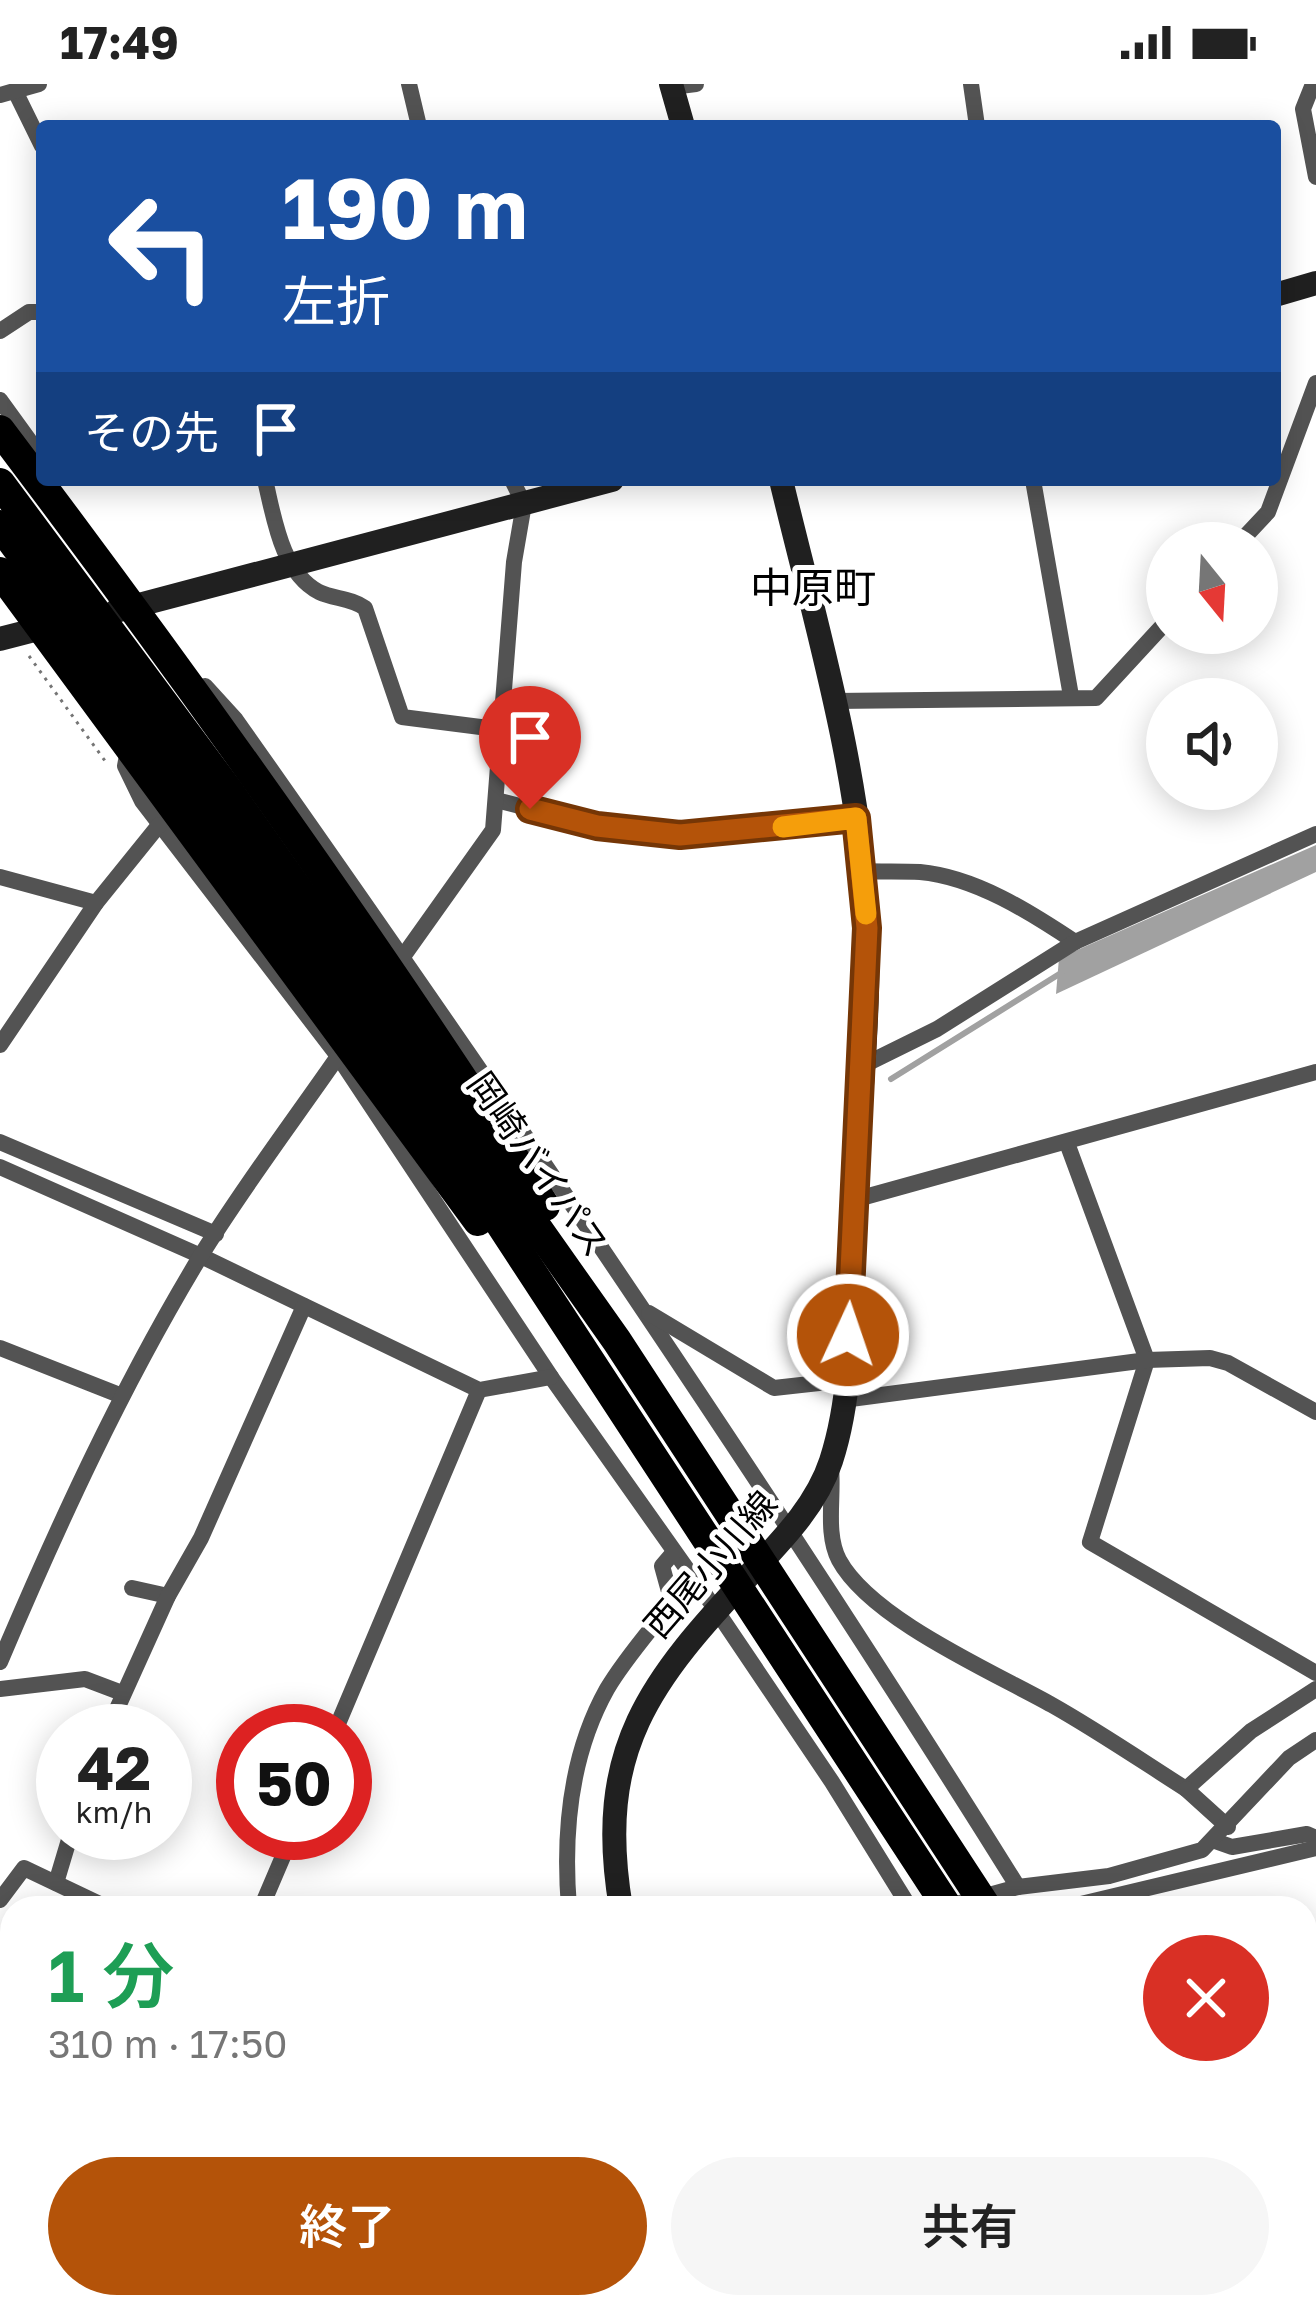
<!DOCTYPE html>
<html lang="ja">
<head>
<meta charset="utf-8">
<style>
	body { margin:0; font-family:"Golos Text","Noto Sans JP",sans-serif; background:#f6f6f6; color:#222; height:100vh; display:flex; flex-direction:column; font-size:45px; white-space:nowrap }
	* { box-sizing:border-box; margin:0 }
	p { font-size:39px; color:#767676 }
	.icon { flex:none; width:66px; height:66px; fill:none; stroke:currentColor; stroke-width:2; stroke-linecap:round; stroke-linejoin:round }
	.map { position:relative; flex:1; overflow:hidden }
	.drawer { position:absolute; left:0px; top:1812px; width:1317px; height:423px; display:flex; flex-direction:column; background:#fff; border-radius:36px 36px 0 0; box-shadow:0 6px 30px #0003 }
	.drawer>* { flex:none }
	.top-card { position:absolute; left:36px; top:36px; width:1245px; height:366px; border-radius:12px; box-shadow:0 6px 30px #0003; background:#1a4fa0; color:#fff; overflow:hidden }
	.needle { width:78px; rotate:162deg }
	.fabs { position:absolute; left:1146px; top:438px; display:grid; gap:24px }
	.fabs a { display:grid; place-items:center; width:132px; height:132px; border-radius:50%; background:#fff; box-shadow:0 6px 30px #0003; font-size:60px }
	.speed { position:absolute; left:36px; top:1620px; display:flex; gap:24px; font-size:60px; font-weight:700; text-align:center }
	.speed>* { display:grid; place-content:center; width:156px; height:156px; border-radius:50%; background:#fff; box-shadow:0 6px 30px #0003; line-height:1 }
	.speed small { font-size:30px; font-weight:400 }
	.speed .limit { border:18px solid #d22; background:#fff; color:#111 }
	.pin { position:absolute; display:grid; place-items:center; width:102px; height:102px; color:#fff; margin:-123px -51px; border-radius:50% 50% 50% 0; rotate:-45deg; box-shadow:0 0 12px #0007 }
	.pin .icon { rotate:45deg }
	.me { position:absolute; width:132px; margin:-66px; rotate:3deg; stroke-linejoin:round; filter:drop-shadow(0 0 9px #0008) }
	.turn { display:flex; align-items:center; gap:42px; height:252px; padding:0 48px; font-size:54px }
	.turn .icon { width:156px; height:156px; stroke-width:2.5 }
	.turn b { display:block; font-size:84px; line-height:102px }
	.then { display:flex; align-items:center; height:114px; padding:0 48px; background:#0003; gap:24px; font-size:45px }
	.round { display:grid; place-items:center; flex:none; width:126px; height:126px; border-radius:63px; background:#f6f6f6 }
	.overview { display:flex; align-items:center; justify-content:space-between; height:204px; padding:0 48px }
	h1 { font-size:72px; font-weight:600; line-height:90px; color:#1e9e55 }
	.action { display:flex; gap:24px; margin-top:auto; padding:24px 48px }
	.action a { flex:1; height:138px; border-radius:72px; background:#b45309; color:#fff; font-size:48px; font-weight:600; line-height:138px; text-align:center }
	.action a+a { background:#f6f6f6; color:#222 }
	.status { display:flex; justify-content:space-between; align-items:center; height:84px; padding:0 60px; background:#fff; direction:ltr }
	.status svg { height:33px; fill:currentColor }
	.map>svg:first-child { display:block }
	.water { fill:#a1a1a1 }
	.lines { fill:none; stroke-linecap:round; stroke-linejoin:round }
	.stream { stroke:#a1a1a1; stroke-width:6 }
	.path { stroke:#757575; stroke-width:3; stroke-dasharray:3 6; stroke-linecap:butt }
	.street { stroke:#535353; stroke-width:16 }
	.secondary { stroke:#202020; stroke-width:24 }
	.highway { stroke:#000; stroke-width:30 }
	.route-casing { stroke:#753606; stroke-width:30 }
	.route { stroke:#b45309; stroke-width:21 }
	.slow { stroke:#f59e0b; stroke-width:21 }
	.labels { text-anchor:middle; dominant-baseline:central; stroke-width:10; stroke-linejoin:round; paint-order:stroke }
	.street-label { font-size:36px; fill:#000; stroke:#fff }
	.quarter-label { font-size:42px; fill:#000; stroke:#fff }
</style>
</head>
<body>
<div class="status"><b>17:49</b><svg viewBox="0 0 49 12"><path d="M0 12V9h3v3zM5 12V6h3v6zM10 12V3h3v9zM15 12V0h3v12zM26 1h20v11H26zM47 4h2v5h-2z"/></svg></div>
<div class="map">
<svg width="1316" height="2234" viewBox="0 0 1316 2234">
	<rect width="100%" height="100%" fill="#fff"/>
	<!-- water -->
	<g class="water">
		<polygon points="1316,761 1316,788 1056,910 1059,874"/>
		<polygon points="1316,1870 1316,2095 1305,2089 1305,1874"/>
		<polygon points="81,2223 963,2223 959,2234 64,2234"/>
	</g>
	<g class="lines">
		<!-- stream -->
		<polyline class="stream" points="891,995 1061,889"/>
		<!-- path -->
		<g class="path">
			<polyline points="29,572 108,681"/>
			<polyline points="668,2223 670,2234"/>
		</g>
		<!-- street -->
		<g class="street">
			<polyline points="409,0 419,42"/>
			<polyline points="971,0 977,42"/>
			<polyline points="1313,0 1303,25 1316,93"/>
			<polyline points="672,3 696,0"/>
			<polyline points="15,7 42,62"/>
			<polyline points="0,11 39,0"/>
			<polyline points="0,247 29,228 42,228"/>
			<polyline points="0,316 42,374"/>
			<path d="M 265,396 C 274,433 281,488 319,508 C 334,515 351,514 365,524 L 402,633 L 504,646"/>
			<polyline points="1033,396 1071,612"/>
			<polyline points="1239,459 1268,428 1316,299"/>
			<path d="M 205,602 L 236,636 C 506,1019 770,1406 1018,1803"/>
			<polyline points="834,617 1096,614 1167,537"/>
			<polyline points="128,666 125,682 142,717 338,972 551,1293 716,1526 832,1698 910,1824"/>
			<polyline points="496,716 597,742 679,751 857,734"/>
			<path d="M 862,787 C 881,788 901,787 920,788 C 975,793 1030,828 1075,858"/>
			<polyline points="0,793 96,819"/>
			<polyline points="397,881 493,746 514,478 524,420 512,396"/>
			<polyline points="0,961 96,819 159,741"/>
			<polyline points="862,982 937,945 1075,858 1316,750"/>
			<polyline points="0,1058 216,1150"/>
			<polyline points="1067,1059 1147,1276 1090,1458 1316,1589"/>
			<polyline points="0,1083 201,1172 479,1306 551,1293"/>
			<polyline points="854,1116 1316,988"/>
			<polyline points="649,1229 774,1304 846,1296"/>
			<polyline points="0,1264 122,1312"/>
			<polyline points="843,1316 1147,1276 1210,1274 1228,1279 1316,1328"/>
			<path d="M 831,1384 C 834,1413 825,1449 839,1476 C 871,1535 993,1588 1052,1621 C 1098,1647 1142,1677 1186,1705 L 1251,1647 L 1316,1605"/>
			<polyline points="132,1504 168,1512"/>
			<path d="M 0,1578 C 59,1439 122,1302 200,1173 C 243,1103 294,1036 341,968"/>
			<polyline points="0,1605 85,1595 122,1609"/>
			<polyline points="107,1647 168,1512 201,1454 304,1222"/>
			<polyline points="335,1647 479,1306"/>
			<polyline points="1186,1705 1228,1743"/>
			<polyline points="1215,1757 1232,1763 1307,1750 1316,1754"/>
			<polyline points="56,1799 71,1749"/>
			<polyline points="0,1816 24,1784 108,1824"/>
			<polyline points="261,1824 293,1749"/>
			<path d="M 569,1824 C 563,1750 570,1671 607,1605 C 624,1576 648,1549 669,1522 L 670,1511 L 662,1482 L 674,1468"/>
			<polyline points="942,1824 1018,1803 1109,1792 1202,1766 1289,1674 1316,1656"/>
			<polyline points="1064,1824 1316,1764"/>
			<polyline points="0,1940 12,1950"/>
			<polyline points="0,2087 12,2082"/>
		</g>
		<!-- secondary -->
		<g class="secondary">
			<polyline points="671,0 683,42"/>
			<polyline points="1275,211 1316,199"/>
			<polyline points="116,527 612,396"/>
			<polyline points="0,555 58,540"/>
			<path d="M 621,1824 C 594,1665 650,1597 753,1487 C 784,1454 817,1420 831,1377 C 856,1300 850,1212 853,1133 C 858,1036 870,938 867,842 C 861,690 816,542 781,396"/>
			<polyline points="707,2223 709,2234"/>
		</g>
		<!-- highway -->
		<g class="highway">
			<path d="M 0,346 C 191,599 375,855 545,1122"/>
			<polyline points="0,399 228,706 617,1257 987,1824"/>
			<polyline points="0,441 206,719 435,1040 948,1824"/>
			<polyline points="0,488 478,1137"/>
			<polyline points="1211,2223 1218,2234"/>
			<polyline points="1250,2223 1257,2234"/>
		</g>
	</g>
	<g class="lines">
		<defs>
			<polyline id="route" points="530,725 597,742 680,751 856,734 867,844 848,1251"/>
		</defs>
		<!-- route casing -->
		<use href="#route" class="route-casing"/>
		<!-- route -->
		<use href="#route" class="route"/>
		<!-- slow -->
		<polyline class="slow" points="783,743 856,734 866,830"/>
	</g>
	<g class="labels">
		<!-- street labels -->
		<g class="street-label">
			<text transform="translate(539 1080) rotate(55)">岡崎バイパス</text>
			<text transform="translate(710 1480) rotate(-49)">西尾小川線</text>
		</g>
		<!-- quarter labels -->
		<g class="quarter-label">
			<text x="813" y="503">中原町</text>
		</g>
	</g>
</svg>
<div class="fabs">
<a><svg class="needle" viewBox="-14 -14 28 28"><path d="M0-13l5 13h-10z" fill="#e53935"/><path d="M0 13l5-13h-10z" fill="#767676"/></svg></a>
<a><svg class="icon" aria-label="sound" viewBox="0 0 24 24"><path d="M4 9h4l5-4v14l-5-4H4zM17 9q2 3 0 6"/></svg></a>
</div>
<div class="speed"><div>42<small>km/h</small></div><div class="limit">50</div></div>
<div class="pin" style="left:530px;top:725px;background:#d93025"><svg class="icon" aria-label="arrive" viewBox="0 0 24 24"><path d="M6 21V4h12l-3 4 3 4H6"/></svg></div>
<svg class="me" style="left:848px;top:1251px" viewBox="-20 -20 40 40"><circle r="17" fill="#b45309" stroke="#fff" stroke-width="3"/><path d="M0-11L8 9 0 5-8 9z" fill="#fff"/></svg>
<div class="top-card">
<div class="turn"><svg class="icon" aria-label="left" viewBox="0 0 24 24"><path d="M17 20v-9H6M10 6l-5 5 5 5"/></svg><div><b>190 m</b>左折</div></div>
<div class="then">その先<svg class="icon" aria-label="arrive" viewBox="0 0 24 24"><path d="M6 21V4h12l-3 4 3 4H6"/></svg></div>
</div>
<section class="drawer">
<div class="overview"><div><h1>1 分</h1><p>310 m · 17:50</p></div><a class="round" style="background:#d93025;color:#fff"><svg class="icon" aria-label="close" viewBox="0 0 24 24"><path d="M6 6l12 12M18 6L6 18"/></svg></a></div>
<div class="action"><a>終了</a><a>共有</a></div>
</section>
</div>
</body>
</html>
